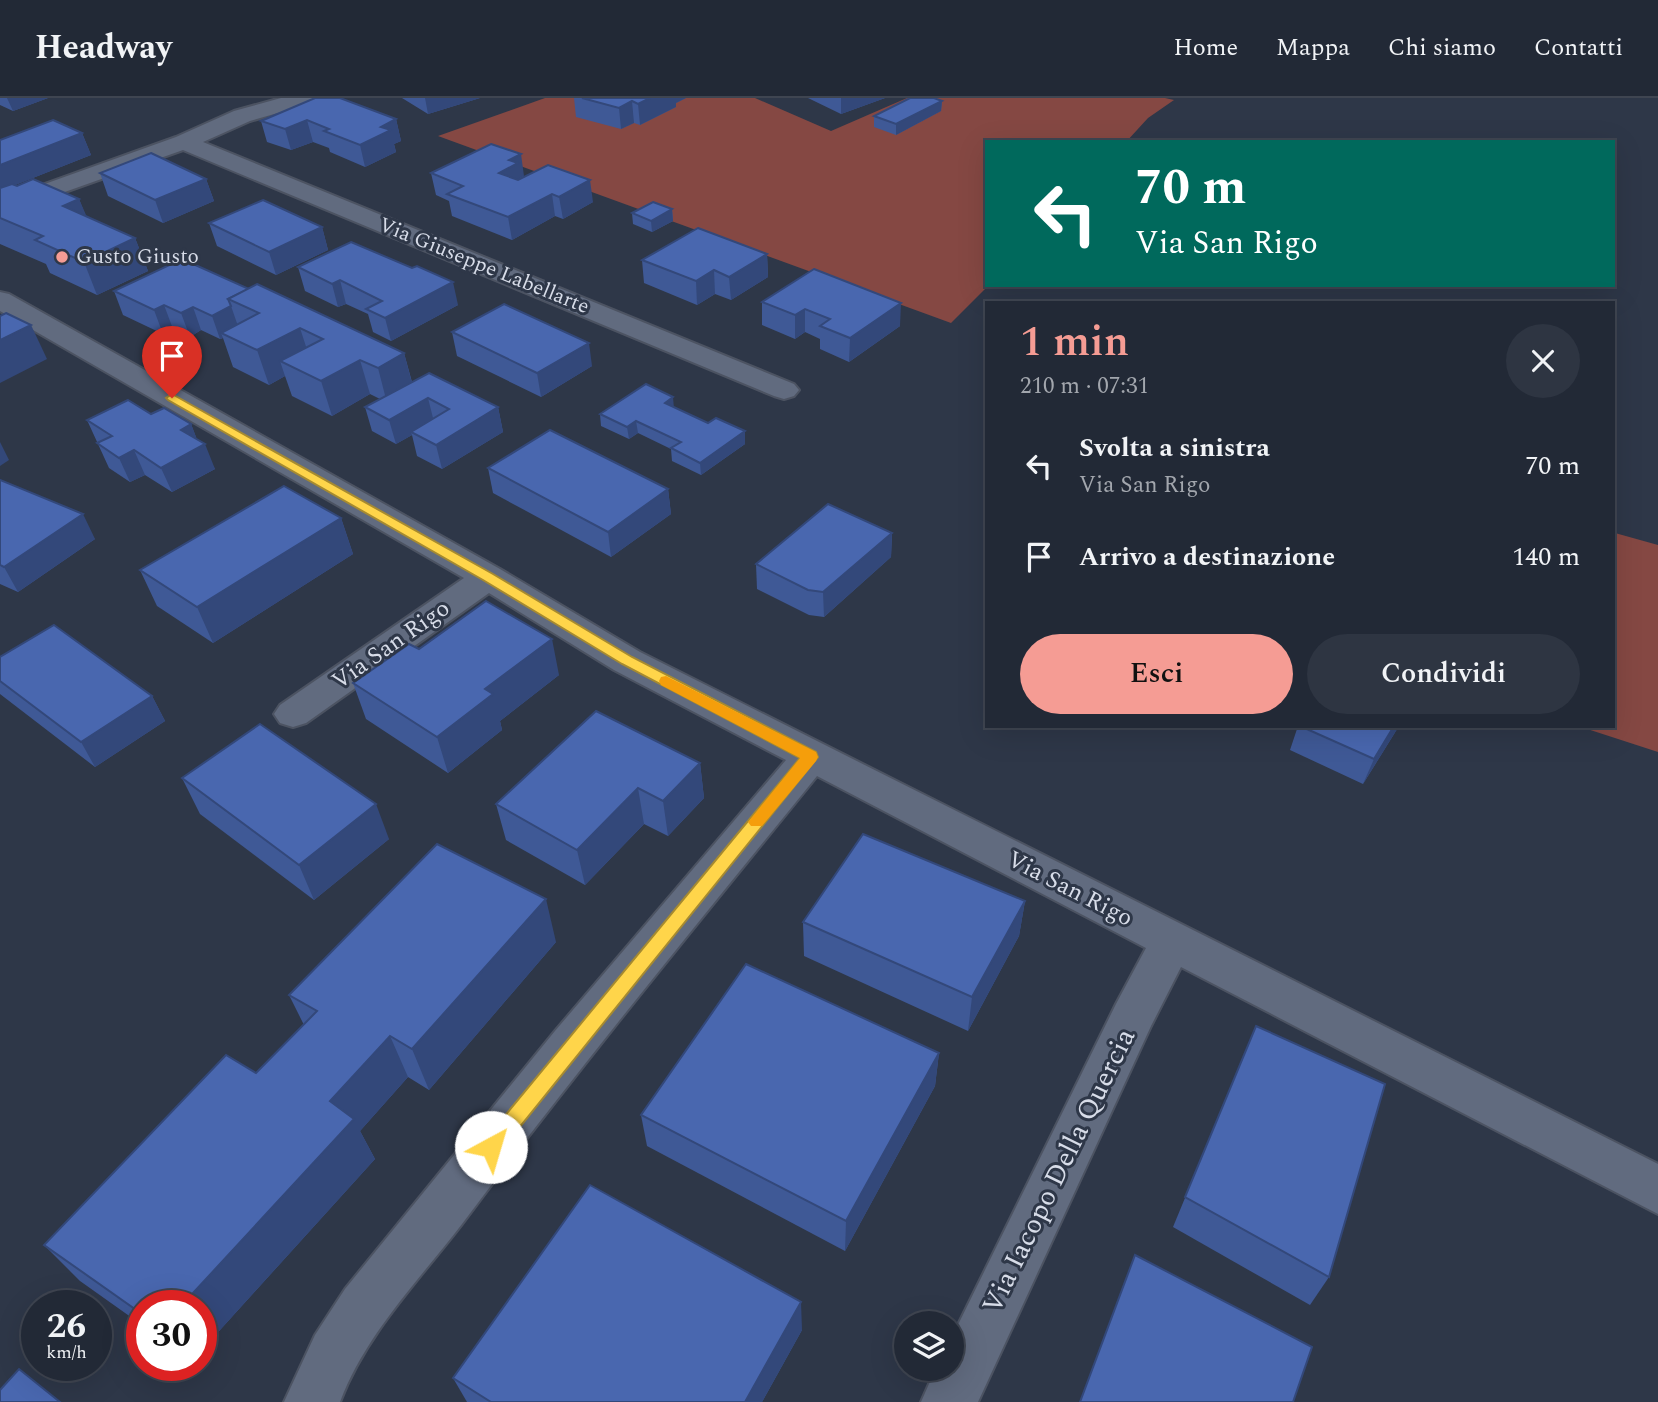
<!DOCTYPE html>
<html lang="it">
<head>
<meta charset="utf-8">
<style>
	body { margin:0; font-family:Spectral,serif; background:#2e3542; color:#f1f3f6; height:100vh; display:flex; flex-direction:column; font-size:26px; white-space:nowrap }
	* { box-sizing:border-box; margin:0 }
	p { font-size:23px; color:#a2a6ad }
	.icon { flex:none; width:38px; height:38px; fill:none; stroke:currentColor; stroke-width:2; stroke-linecap:round; stroke-linejoin:round }
	.map { position:relative; flex:1; overflow:hidden }
	.panel { position:absolute; left:985px; top:203px; width:630px; height:427px; display:flex; flex-direction:column; background:#222936; border-radius:0px; box-shadow:0 7px 28px #0002,0 0 0 2px #3f4551 }
	.panel>* { flex:none }
	.hud { position:absolute; left:985px; top:42px; width:630px; height:147px; border-radius:0px; box-shadow:0 7px 28px #0002,0 0 0 2px #3f4551; background:#00695c; color:#fff; overflow:hidden }
	.buttons { position:absolute; left:894px; top:1213px; display:grid; gap:14px }
	.buttons a { display:grid; place-items:center; width:70px; height:70px; border-radius:50%; background:#222936; box-shadow:0 7px 28px #0002,0 0 0 2px #3f4551; font-size:35px }
	.speed { position:absolute; left:21px; top:1192px; display:flex; gap:14px; font-size:35px; font-weight:700; text-align:center }
	.speed>* { display:grid; place-content:center; width:91px; height:91px; border-radius:50%; background:#222936; box-shadow:0 7px 28px #0002,0 0 0 2px #3f4551; line-height:1 }
	.speed small { font-size:18px; font-weight:400 }
	.speed .limit { border:10px solid #d22; background:#fff; color:#111 }
	.pin { position:absolute; display:grid; place-items:center; width:60px; height:60px; color:#fff; margin:-72px -30px; border-radius:50% 50% 50% 0; rotate:-45deg; box-shadow:0 0 7px #0007 }
	.pin .icon { rotate:45deg }
	.me { position:absolute; width:77px; margin:-38px; rotate:39deg; stroke-linejoin:round; filter:drop-shadow(0 0 5px #0008) }
	.turn { display:flex; align-items:center; gap:24px; height:147px; padding:0 35px; font-size:32px }
	.turn .icon { width:91px; height:91px; stroke-width:2.5 }
	.turn b { display:block; font-size:49px; line-height:60px }
	.round { display:grid; place-items:center; flex:none; width:74px; height:74px; border-radius:37px; background:#2e3542 }
	.head { display:flex; align-items:center; justify-content:space-between; height:119px; padding:0 35px }
	h1 { font-size:42px; font-weight:600; line-height:52px; color:#f59c94 }
	.action { display:flex; gap:14px; margin-top:auto; padding:14px 35px }
	.action a { flex:1; height:80px; border-radius:42px; background:#f59c94; color:#111; font-size:28px; font-weight:600; line-height:80px; text-align:center }
	.action a+a { background:#2e3542; color:#f1f3f6 }
	ul { padding:0; list-style:none }
	li { display:flex; align-items:center; gap:21px; height:91px; padding:0 35px }
	li div { flex:1 }
	li b { display:block; font-size:26px }
	li em { font-style:normal }
	header { display:flex; align-items:center; gap:42px; box-sizing:border-box; height:98px; padding:0 35px; background:#222936; border-bottom:2px solid #3f4551 }
	header strong { font-size:33px }
	nav { display:flex; gap:38px; margin-inline-start:auto; font-size:24px }
	.map>svg:first-child { display:block }
	.green { fill:#854843 }
	.lines { fill:none; stroke-linecap:round; stroke-linejoin:round }
	.street-casing { stroke:#4c5362; stroke-width:4 }
	.street { fill:#616b7f; fill-rule:evenodd }
	.wall { fill:#3f5996 }
	.shaded-wall { fill:#33487a }
	.building { fill:#4967af; stroke:#33487a; stroke-width:2 }
	.route { fill:#ffd54a; stroke:#a68a30; stroke-width:2 }
	.slow { fill:#f59e0b }
	.poi-dot { fill:#f59c94; stroke:#2e3748; stroke-width:2.5 }
	.labels { text-anchor:middle; dominant-baseline:central; stroke-width:6; stroke-linejoin:round; paint-order:stroke }
	.far-poi-label { font-size:21px; fill:#d7dce8; stroke:#2e3748; text-anchor:start }
	.far-street-label { font-size:21px; fill:#d7dce8; stroke:#2e3748 }
	.street-label { font-size:24px; fill:#d7dce8; stroke:#2e3748 }
	.near-street-label { font-size:28px; fill:#d7dce8; stroke:#2e3748 }
</style>
</head>
<body>
<header>
<strong>Headway</strong>
<nav><a>Home</a><a>Mappa</a><a>Chi siamo</a><a>Contatti</a></nav>
</header>
<div class="map">
<svg width="1658" height="1304" viewBox="0 0 1658 1304">
	<rect width="100%" height="100%" fill="#2e3748"/>
	<!-- green -->
	<g class="green">
		<polygon points="545,0 755,0 831,33 907,0 1165,0 1174,2 1148,20 1126,44 987,44 989,187 951,225 438,38"/>
		<polygon points="1615,435 1658,447 1658,654 1578,628 1614,628"/>
	</g>
	<g class="lines">
		<defs>
			<g id="street">
				<polygon points="281,0 316,0 313,5 250,23 203,44 794,286 799,292 794,298 784,301 774,298 183,52 0,117 0,102 176,39 234,13"/>
				<path d="M 0,194 L 9,196 L 500,471 L 640,554 L 1658,1066 L 1658,1116 L 1181,869 L 1151,928 L 978,1304 L 921,1304 L 936,1270 L 952,1270 L 952,1239 L 1116,906 L 1146,850 L 817,678 C 697,826 576,973 462,1126 C 419,1182 365,1237 340,1304 L 284,1304 L 315,1237 L 345,1191 L 555,933 L 786,662 L 614,572 L 489,495 L 306,625 L 293,629 L 280,625 L 274,616 L 280,607 L 464,480 L 0,213 Z"/>
			</g>
		</defs>
		<!-- street casing -->
		<use href="#street" class="street-casing"/>
		<!-- street -->
		<use href="#street" class="street"/>
	</g>
	<!-- wall -->
	<g class="wall">
		<polygon points="0,0 48,0 13,13 0,7"/>
		<polygon points="402,0 480,0 428,16"/>
		<polygon points="574,0 686,0 676,5 676,9 640,27 634,25 621,31 576,19"/>
		<polygon points="808,0 885,0 841,16"/>
		<polygon points="942,3 941,13 896,37 874,29 874,18"/>
		<polygon points="396,21 401,43 394,46 396,54 365,69 330,54 329,50 313,44 291,52 267,44 261,23"/>
		<polygon points="82,35 91,57 15,87 79,101 86,119 135,140 148,173 97,197 50,175 46,166 0,146 0,42"/>
		<polygon points="100,75 206,81 214,103 163,125 108,98"/>
		<polygon points="431,75 524,78 520,81 593,104 563,121 555,118 512,142 452,118 449,103 436,97"/>
		<polygon points="672,111 673,123 652,134 633,126 632,115"/>
		<polygon points="209,125 322,129 328,152 276,177 217,148"/>
		<polygon points="767,156 768,179 731,202 715,196 697,207 644,185 642,162"/>
		<polygon points="298,169 458,207 391,243 373,234 368,216 346,206 338,209 305,193"/>
		<polygon points="249,191 404,255 412,284 498,309 503,334 442,371 417,358 412,337 396,346 372,333 365,309 380,301 370,296 332,318 292,298 285,278 269,287 233,269 223,240 220,241 201,232 190,239 173,231 163,236 123,217 114,193"/>
		<polygon points="762,204 900,228 849,264 820,251 820,241 805,234 795,241 762,227"/>
		<polygon points="452,234 592,268 541,299 457,258"/>
		<polygon points="674,309 745,346 701,377 672,363 671,351 638,335 629,341 601,328 600,316"/>
		<polygon points="151,316 191,326 197,342 215,371 172,394 145,377 130,384 109,370 87,322"/>
		<polygon points="488,370 668,391 671,416 611,459 493,395"/>
		<polygon points="0,382 95,441 18,494 0,486"/>
		<polygon points="341,420 353,456 213,545 157,508 140,472"/>
		<polygon points="892,435 891,459 824,519 809,517 757,491 756,466"/>
		<polygon points="419,551 559,577 500,623 502,632 448,675 366,621 353,585"/>
		<polygon points="0,559 152,598 165,623 95,669 0,596"/>
		<polygon points="1298,628 1399,628 1363,686 1290,652"/>
		<polygon points="700,665 704,700 668,738 644,726 585,787 506,742 496,706"/>
		<polygon points="182,680 389,741 314,802 200,716"/>
		<polygon points="1025,803 1019,838 968,933 804,858 803,824"/>
		<polygon points="556,844 429,992 408,979 360,1033 375,1061 201,1253 201,1208 142,1208 142,1227 80,1183 44,1147 256,975 304,927 289,897"/>
		<polygon points="1256,928 1329,1179 1310,1207 1173,1129"/>
		<polygon points="939,955 935,988 845,1153 647,1048 641,1017"/>
		<polygon points="802,1232 762,1304 467,1304 453,1280"/>
	</g>
	<!-- shaded-wall -->
	<g class="shaded-wall">
		<polygon points="7,0 48,0 13,13"/>
		<polygon points="425,0 480,0 428,16"/>
		<polygon points="650,0 686,0 676,5 676,9 640,27 638,6"/>
		<polygon points="841,0 885,0 841,16"/>
		<polygon points="632,3 634,25 621,31 619,10"/>
		<polygon points="942,3 941,13 896,37 896,26"/>
		<polygon points="396,21 401,43 394,46 396,54 365,69 360,47 381,29"/>
		<polygon points="307,22 313,44 291,52 285,31"/>
		<polygon points="82,35 91,57 0,93 0,67"/>
		<polygon points="521,56 524,78 520,80 521,87 499,75 509,62"/>
		<polygon points="206,81 214,103 163,125 155,102"/>
		<polygon points="590,82 593,104 563,121 559,99"/>
		<polygon points="552,96 555,118 512,142 508,119"/>
		<polygon points="79,101 93,133 63,108"/>
		<polygon points="672,111 673,123 652,134 651,123"/>
		<polygon points="322,129 328,152 276,177 269,154"/>
		<polygon points="135,140 148,173 97,197 84,164"/>
		<polygon points="767,156 768,179 731,202 729,179"/>
		<polygon points="714,172 715,196 697,207 696,183"/>
		<polygon points="340,182 346,206 338,209 332,186"/>
		<polygon points="453,184 458,207 391,243 385,220"/>
		<polygon points="901,205 900,228 849,264 850,240"/>
		<polygon points="164,207 173,231 163,236 154,212"/>
		<polygon points="231,208 239,231 221,235 223,240 220,241 212,218"/>
		<polygon points="193,209 201,232 190,239 181,215"/>
		<polygon points="805,211 805,234 795,241 795,217"/>
		<polygon points="31,227 47,261 0,285 0,242"/>
		<polygon points="300,230 311,264 280,263 285,278 269,287 257,252"/>
		<polygon points="589,245 592,268 541,299 537,275"/>
		<polygon points="404,255 413,289 387,305 378,270"/>
		<polygon points="360,262 370,296 332,318 321,283"/>
		<polygon points="673,299 674,311 665,305"/>
		<polygon points="428,300 434,324 411,334 412,337 396,346 389,322"/>
		<polygon points="498,309 503,334 442,371 436,347"/>
		<polygon points="636,323 638,335 629,341 627,329"/>
		<polygon points="191,326 200,349 205,346 215,371 172,394 161,370 181,332"/>
		<polygon points="745,333 745,346 701,377 700,365"/>
		<polygon points="0,344 9,362 0,368"/>
		<polygon points="134,352 145,377 130,384 119,360"/>
		<polygon points="668,391 671,416 611,459 608,434"/>
		<polygon points="83,416 95,441 18,494 4,469"/>
		<polygon points="341,420 353,456 213,545 197,509"/>
		<polygon points="892,435 891,459 824,519 823,494"/>
		<polygon points="552,541 559,577 500,623 502,632 448,675 437,639 485,591"/>
		<polygon points="152,598 165,623 95,669 81,644"/>
		<polygon points="1394,628 1399,628 1363,686 1374,661"/>
		<polygon points="700,665 704,700 668,738 663,703"/>
		<polygon points="638,690 644,726 585,787 577,752"/>
		<polygon points="376,706 389,741 314,802 299,767"/>
		<polygon points="546,801 556,844 429,992 412,951"/>
		<polygon points="1025,803 1019,838 968,933 972,899"/>
		<polygon points="390,938 408,979 360,1033 375,1061 201,1253 201,1208 181,1208 330,1003"/>
		<polygon points="939,955 935,988 845,1153 846,1123"/>
		<polygon points="801,1204 802,1232 762,1304 745,1304"/>
	</g>
	<!-- building -->
	<g class="building">
		<polygon points="315,0 340,0 396,21 381,29 391,32 360,47 324,33 329,31 307,22 285,31 261,23"/>
		<polygon points="582,0 650,0 638,6 632,3 619,10"/>
		<polygon points="910,0 934,0 942,3 896,26 874,18"/>
		<polygon points="53,22 82,35 0,67 0,42"/>
		<polygon points="491,46 521,56 509,62 518,65 499,75 518,82 548,67 590,82 559,99 552,96 508,119 447,96 463,88 431,75"/>
		<polygon points="151,55 206,81 155,102 100,75"/>
		<polygon points="33,81 79,101 63,108 135,140 84,164 35,142 43,138 0,120 0,90 12,86 17,88"/>
		<polygon points="263,102 322,129 269,154 209,125"/>
		<polygon points="653,104 672,111 651,123 632,115"/>
		<polygon points="698,130 767,156 729,179 714,172 696,183 642,162"/>
		<polygon points="351,144 412,170 417,168 453,184 385,220 366,211 382,203 340,182 332,186 298,169"/>
		<polygon points="182,161 249,191 228,201 231,208 212,218 193,209 181,215 164,207 154,212 114,193"/>
		<polygon points="814,171 901,205 850,240 820,228 830,221 805,211 795,217 762,204"/>
		<polygon points="257,186 404,255 378,270 360,262 321,283 280,263 323,241 300,230 257,252 221,235 259,215 228,201"/>
		<polygon points="504,206 589,245 537,275 452,234"/>
		<polygon points="6,215 31,227 0,242 0,218"/>
		<polygon points="429,275 498,309 436,347 411,334 449,311 428,300 389,322 365,309"/>
		<polygon points="646,286 673,299 665,305 708,325 716,320 745,333 700,365 671,350 681,344 636,323 627,329 600,316"/>
		<polygon points="128,302 151,316 164,310 191,326 181,332 205,346 161,370 134,352 119,360 97,345 112,338 87,322"/>
		<polygon points="550,332 668,391 608,434 488,370"/>
		<polygon points="0,382 83,416 4,469 0,467"/>
		<polygon points="284,388 341,420 197,509 140,472"/>
		<polygon points="828,406 892,435 823,494 808,492 756,466"/>
		<polygon points="486,503 552,541 485,591 493,596 437,639 353,585 409,546 419,551"/>
		<polygon points="54,527 152,598 81,644 0,583 0,559"/>
		<polygon points="596,613 700,665 663,703 638,690 577,752 496,706"/>
		<polygon points="260,626 376,706 299,767 182,680"/>
		<polygon points="1300,628 1394,628 1374,661"/>
		<polygon points="863,736 1025,803 972,899 803,824"/>
		<polygon points="437,746 546,801 412,951 390,938 330,1003 354,1021 181,1208 142,1208 142,1216 44,1147 226,957 256,975 317,913 289,897"/>
		<polygon points="746,866 939,955 846,1123 641,1017"/>
		<polygon points="1256,928 1385,986 1329,1179 1185,1099"/>
		<polygon points="590,1087 801,1204 745,1304 491,1304 453,1280"/>
		<polygon points="1135,1157 1312,1249 1293,1304 1080,1304"/>
		<polygon points="19,1271 60,1304 0,1304 0,1292"/>
	</g>
	<!-- route -->
	<polygon class="route" points="172,296 493,476 632,559 816,654 818,659 498,1056 491,1058 484,1056 481,1049 484,1043 800,660 622,566 483,482 168,302 166,300"/>
	<!-- slow -->
	<polygon class="slow" points="666,578 816,654 818,659 816,663 762,728 751,728 748,724 800,660 661,587 659,583 661,579"/>
	<!-- markers -->
	<circle class="poi-dot" cx="62" cy="159" r="7"/>
	<g class="labels">
		<!-- far-poi labels -->
		<g class="far-poi-label">
			<text x="76" y="159">Gusto Giusto</text>
		</g>
		<!-- far-street labels -->
		<g class="far-street-label">
			<text transform="translate(484 168) rotate(22)">Via Giuseppe Labellarte</text>
		</g>
		<!-- street labels -->
		<g class="street-label">
			<text transform="translate(391 547) rotate(-35)">Via San Rigo</text>
			<text transform="translate(1070 791) rotate(27)">Via San Rigo</text>
		</g>
		<!-- near-street labels -->
		<g class="near-street-label">
			<text transform="translate(1059 1073) rotate(-64)">Via Iacopo Della Quercia</text>
		</g>
	</g>
</svg>
<div class="buttons">
<a><svg class="icon" aria-label="layers" viewBox="0 0 24 24"><path d="M12 4l9 5-9 5-9-5zM3 14l9 5 9-5"/></svg></a>
</div>
<div class="speed"><div>26<small>km/h</small></div><div class="limit">30</div></div>
<div class="pin" style="left:172px;top:300px;background:#d93025"><svg class="icon" aria-label="arrive" viewBox="0 0 24 24"><path d="M6 21V4h12l-3 4 3 4H6"/></svg></div>
<svg class="me" style="left:491px;top:1049px" viewBox="-20 -20 40 40"><circle r="19" fill="#fff"/><path d="M0-13L10 11 0 6-10 11z" fill="#ffd54a"/></svg>
<div class="hud">
<div class="turn"><svg class="icon" aria-label="left" viewBox="0 0 24 24"><path d="M17 20v-9H6M10 6l-5 5 5 5"/></svg><div><b>70 m</b>Via San Rigo</div></div>
</div>
<section class="panel">
<div class="head"><div><h1>1 min</h1><p>210 m · 07:31</p></div><a class="round"><svg class="icon" aria-label="close" viewBox="0 0 24 24"><path d="M6 6l12 12M18 6L6 18"/></svg></a></div>
<ul>
<li><svg class="icon" aria-label="left" viewBox="0 0 24 24"><path d="M17 20v-9H6M10 6l-5 5 5 5"/></svg><div><b>Svolta a sinistra</b><p>Via San Rigo</p></div><em>70 m</em></li>
<li><svg class="icon" aria-label="arrive" viewBox="0 0 24 24"><path d="M6 21V4h12l-3 4 3 4H6"/></svg><div><b>Arrivo a destinazione</b></div><em>140 m</em></li>
</ul>
<div class="action"><a>Esci</a><a>Condividi</a></div>
</section>
</div>
</body>
</html>
